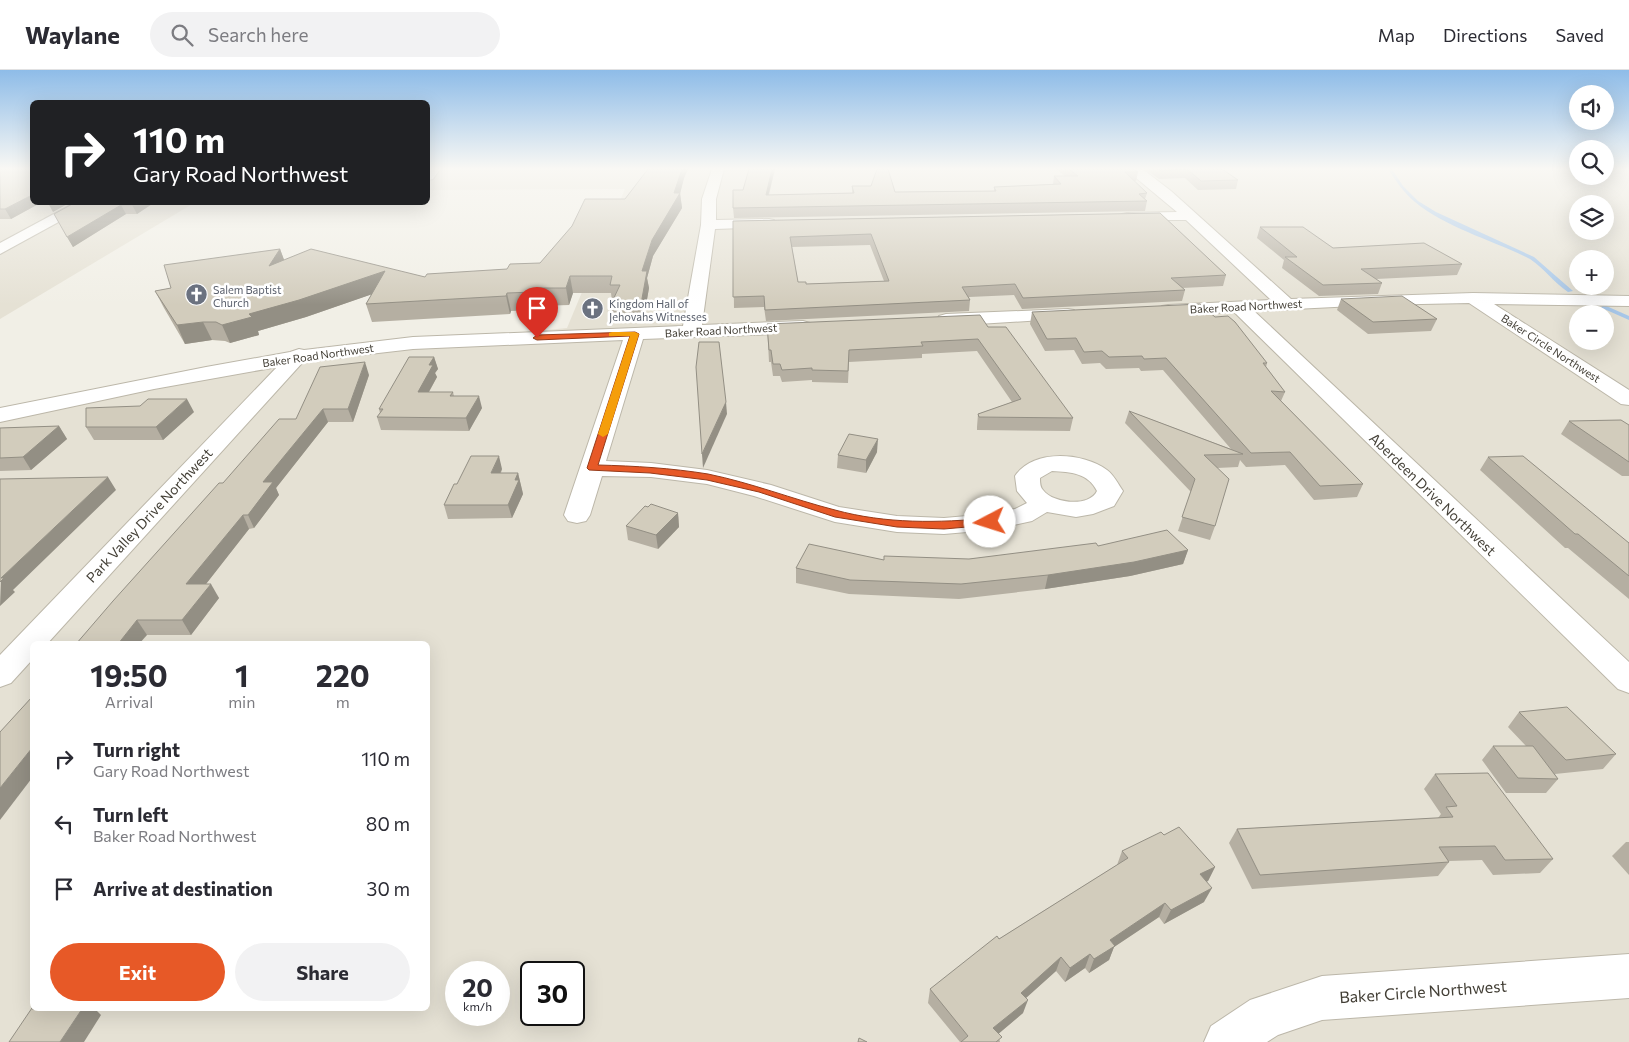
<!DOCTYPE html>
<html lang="en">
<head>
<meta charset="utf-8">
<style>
	body { margin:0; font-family:Commissioner,sans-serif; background:#f2f2f3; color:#2b2b33; height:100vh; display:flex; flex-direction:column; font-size:19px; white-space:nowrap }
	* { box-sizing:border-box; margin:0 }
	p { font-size:16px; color:#7c7c81 }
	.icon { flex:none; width:28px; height:28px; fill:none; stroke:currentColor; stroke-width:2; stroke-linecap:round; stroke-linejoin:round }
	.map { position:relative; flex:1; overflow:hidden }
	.panel { position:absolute; left:30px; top:571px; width:400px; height:370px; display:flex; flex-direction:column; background:#fff; border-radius:8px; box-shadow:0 5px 20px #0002 }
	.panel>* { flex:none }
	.guide { position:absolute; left:30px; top:30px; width:400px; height:105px; border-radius:8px; box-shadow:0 5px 20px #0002; background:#202124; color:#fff; overflow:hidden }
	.fabs { position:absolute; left:1569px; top:15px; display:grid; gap:10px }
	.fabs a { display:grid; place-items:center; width:45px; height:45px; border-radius:50%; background:#fff; box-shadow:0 5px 20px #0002; font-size:25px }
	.speed { position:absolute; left:445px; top:891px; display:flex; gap:10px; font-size:25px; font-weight:700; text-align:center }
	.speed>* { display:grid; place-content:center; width:65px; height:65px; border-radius:50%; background:#fff; box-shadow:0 5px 20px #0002; line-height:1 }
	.speed small { font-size:12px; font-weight:400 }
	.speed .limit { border:2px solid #111; border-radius:8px; background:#fff; color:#111 }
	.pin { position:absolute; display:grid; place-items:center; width:42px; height:42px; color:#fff; margin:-51px -21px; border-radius:50% 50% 50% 0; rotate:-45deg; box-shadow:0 0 5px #0007 }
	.pin .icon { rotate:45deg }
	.me { position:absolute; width:55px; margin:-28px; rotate:265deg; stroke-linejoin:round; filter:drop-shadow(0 0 4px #0008) }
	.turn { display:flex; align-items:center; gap:18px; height:105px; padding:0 20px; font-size:22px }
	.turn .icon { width:65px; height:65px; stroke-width:2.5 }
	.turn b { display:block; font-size:35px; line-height:42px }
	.eta { display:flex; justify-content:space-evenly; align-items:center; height:85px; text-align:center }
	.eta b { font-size:30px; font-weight:700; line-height:35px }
	.primary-button { display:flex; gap:10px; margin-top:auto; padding:10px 20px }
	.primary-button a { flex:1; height:58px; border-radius:30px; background:#e75927; color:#fff; font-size:20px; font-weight:700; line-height:58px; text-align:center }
	.primary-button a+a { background:#f2f2f3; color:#2b2b33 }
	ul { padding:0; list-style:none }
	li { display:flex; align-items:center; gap:15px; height:65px; padding:0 20px }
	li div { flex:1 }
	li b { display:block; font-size:19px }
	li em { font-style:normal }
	header { display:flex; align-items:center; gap:30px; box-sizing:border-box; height:70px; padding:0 25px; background:#fff; border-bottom:1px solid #e1e1e2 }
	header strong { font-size:24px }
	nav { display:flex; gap:28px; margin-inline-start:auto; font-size:18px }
	.search { width:350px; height:45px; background:#f2f2f3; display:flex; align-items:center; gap:12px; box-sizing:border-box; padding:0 18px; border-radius:28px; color:#7c7c81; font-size:19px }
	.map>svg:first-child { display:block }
	.residential { fill:#e5e1d4; fill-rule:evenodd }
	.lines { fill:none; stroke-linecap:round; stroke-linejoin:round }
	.stream { fill:#a7c7e9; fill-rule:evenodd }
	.minor-casing { stroke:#bcb7a9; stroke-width:2 }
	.minor { fill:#fff; fill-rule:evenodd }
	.wall { fill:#b5afa2; fill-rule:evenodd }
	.shaded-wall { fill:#938f84 }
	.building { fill:#d2ccbc; stroke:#938f84; fill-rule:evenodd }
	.route { fill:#e75927; stroke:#963a19 }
	.slow { fill:#f59e0b }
	.labels { text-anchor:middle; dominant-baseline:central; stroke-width:5; stroke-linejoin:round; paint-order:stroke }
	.far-worship-label { font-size:11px; fill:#5b616d; stroke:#fff; text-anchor:start }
	.far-street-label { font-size:11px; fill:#433f36; stroke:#fff }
	.street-label { font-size:14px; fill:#433f36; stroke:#fff }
	.near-street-label { font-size:16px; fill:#433f36; stroke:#fff }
</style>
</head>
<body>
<header>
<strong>Waylane</strong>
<div class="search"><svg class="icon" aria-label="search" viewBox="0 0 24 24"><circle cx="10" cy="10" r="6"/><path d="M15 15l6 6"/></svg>Search here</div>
<nav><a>Map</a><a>Directions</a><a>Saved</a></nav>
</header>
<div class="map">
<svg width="1629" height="972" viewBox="0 0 1629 972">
	<rect width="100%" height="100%" fill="#f1efe6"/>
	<!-- residential -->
	<g class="residential">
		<polygon points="0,99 32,132 194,133 0,249"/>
		<path d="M 428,99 L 1577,99 L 1578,106 L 1605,106 L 1605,99 L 1629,99 L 1629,972 L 0,972 L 0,344 L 392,276 L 567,258 L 625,119 L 428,120 ZM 1578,134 L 1605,134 L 1605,161 L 1578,161 ZM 1578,189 L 1605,189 L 1605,216 L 1578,216 ZM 1578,244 L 1605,244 L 1605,271 L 1578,271 ZM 32,574 L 428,574 L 428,939 L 32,939 ZM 456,902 L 499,902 L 499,945 L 456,945 ZM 531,902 L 574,902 L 574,945 L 531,945 Z"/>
	</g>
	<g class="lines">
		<!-- stream -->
		<g class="stream">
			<path d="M 1388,99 L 1392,99 L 1403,116 L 1418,131 L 1436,142 L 1534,187 L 1573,221 L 1568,222 C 1554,213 1544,198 1530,189 C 1493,170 1448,159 1415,132 C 1404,123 1396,111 1388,99 Z"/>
			<polygon points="1604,235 1629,246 1629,250 1602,238 1601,237"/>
		</g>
		<defs>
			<g id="minor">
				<polygon points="428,99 440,99 433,109 428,110"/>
				<path d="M 712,99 L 724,99 L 716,129 L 716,150 L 769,149 L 774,150 L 776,153 L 774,156 L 769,157 L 715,159 L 702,255 L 803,251 L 810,253 L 812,257 L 810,261 L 803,263 L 643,269 L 606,391 L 651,393 L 707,400 L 771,415 L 839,437 L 897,446 L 944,448 L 990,444 L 1015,439 L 1027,433 L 1017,421 L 1015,406 C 1033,379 1082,382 1107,400 C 1114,405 1118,414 1123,421 L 1114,436 L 1093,444 L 1076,447 L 1047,442 L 1032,451 L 990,460 L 944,464 L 897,462 L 835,452 L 754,426 L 707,414 L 651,407 L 602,406 L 590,445 L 586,451 L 577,453 L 568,451 L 564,445 L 623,270 L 413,279 L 309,291 L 303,292 L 47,574 L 32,574 L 32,590 L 11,613 L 0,617 L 0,585 L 277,297 L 154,319 L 0,352 L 0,338 L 206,297 L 290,282 L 299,279 L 304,280 L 413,267 L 683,256 L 701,155 L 702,129 ZM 1052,401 C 1071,402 1088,403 1097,421 C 1089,438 1052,433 1043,420 C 1040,417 1040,412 1040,408 Z"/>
				<polygon points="1121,99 1139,99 1145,101 1171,121 1291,229 1473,223 1629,226 1629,236 1494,234 1629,320 1629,335 1621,334 1469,233 1374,235 1254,241 1629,592 1629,623 1618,619 1234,242 1168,245 1162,244 1159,240 1162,236 1168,235 1271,230 1186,150 1122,150 1120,147 1122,144 1127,143 1177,142 1135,107"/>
				<polygon points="76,132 95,132 0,184 0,173"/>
				<polygon points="1068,239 1074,240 1077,244 1074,248 946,256 939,254 937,250 939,246 946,244"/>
				<polygon points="1629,884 1629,928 1322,950 1278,965 1267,972 1204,972 1211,956 1250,930 1322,906"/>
			</g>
		</defs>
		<!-- minor casing -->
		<use href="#minor" class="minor-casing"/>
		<!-- minor -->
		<use href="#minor" class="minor"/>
	</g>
	<!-- wall -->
	<g class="wall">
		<polygon points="0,99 32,132 42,132 11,149 0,149"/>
		<polygon points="648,99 688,99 684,108 680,123 682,138 653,186 647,208 649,218 643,252 614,252 611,234 612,232 611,223 573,223 569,235 539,236 537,240 511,241 510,244 372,252 366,234 372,224 306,247 258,261 259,265 230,273 225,271 212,270 185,274 164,238 155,221 171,218 280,179 284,190 425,207 507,199 540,193 625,129"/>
		<polygon points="749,99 775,99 769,125 852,123 852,116 895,122 994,121 994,117 1053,114 1054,106 1065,106 1056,99 1134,99 1138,102 1136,111 1134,111 1147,123 1145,129 1147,131 1145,141 734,148 733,138 743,120"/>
		<polygon points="1145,99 1222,99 1238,110 1236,119 1198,120 1185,108 1159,109"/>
		<polygon points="76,132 155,132 137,144 126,144 73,177 54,144"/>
		<path d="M 1160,143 L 1226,205 L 1223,216 L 1182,218 L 1185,220 L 1182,231 L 1022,239 L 1014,225 L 969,227 L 970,230 L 969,241 L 766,251 L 764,237 L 734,238 L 733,151 ZM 870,175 L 884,211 L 806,214 L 798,212 L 792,177 Z"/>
		<polygon points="1260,157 1333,178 1462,194 1457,205 1376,209 1382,213 1378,224 1319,226 1282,198 1284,190 1257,168"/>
		<polygon points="1341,229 1437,249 1431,261 1368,264 1337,240"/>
		<polygon points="1032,242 1267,293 1266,297 1285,322 1281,331 1363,414 1357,427 1314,430 1285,395 1246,397 1240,390 1238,397 1217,398 1215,456 1210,470 1178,461 1191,422 1125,353 1129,341 1231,379 1163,300 1141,301 1139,298 1106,299 1100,293 1082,294 1074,280 1045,281 1030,254"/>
		<polygon points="767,254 988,257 1073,348 1070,361 977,360 977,357 978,344 1012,332 977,281 922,284 922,288 849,292 848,313 812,312 812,310 782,312 780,306 773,306 771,292 769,292"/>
		<polygon points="434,287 438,299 435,303 437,307 429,322 453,322 454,326 482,338 469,361 381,360 377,347 380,343 379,339"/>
		<polygon points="369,305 353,352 328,352 276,418 279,425 254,458 249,459 206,514 219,528 191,565 147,565 76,574 223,413 296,349"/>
		<polygon points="194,342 163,370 94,370 86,357"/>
		<polygon points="1569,351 1629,355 1629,406 1622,406 1561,364"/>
		<polygon points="59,356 67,369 31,400 0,401 0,358"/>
		<polygon points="877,382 866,403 837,398 838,385"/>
		<polygon points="1488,387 1629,473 1629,529 1568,478 1565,478 1480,400"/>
		<polygon points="502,399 501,403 518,403 523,424 512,448 448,449 444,435 457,414"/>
		<polygon points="648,437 678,443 679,457 658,479 628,470 626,456"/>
		<polygon points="1098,476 1188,480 1183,494 1130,506 1045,519 959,529 849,524 796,513 796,498 884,490 969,489"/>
		<polygon points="1519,642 1616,684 1603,699 1555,704 1558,709 1546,723 1506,723 1482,690 1493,676 1526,676 1508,657"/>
		<polygon points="1435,704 1553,789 1540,803 1493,805 1482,790 1449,791 1449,792 1438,806 1252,819 1229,773 1237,759 1438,748 1441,744 1424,719"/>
		<polygon points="1164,765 1215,797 1208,811 1206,812 1204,832 1164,854 1159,847 1114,877 1109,890 1089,903 1085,898 1065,912 1056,901 1026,928 1023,943 998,964 1000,972 960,972 928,933 930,919 999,869 1117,795 1122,781"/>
		<polygon points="1626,772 1629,772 1629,805 1612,786"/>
	</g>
	<!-- shaded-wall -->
	<g class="shaded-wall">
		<polygon points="682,99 688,99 684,108 680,124 680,123 682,138 653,186 647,208 649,218 643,252 641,234 642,201 652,170 674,123"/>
		<polygon points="772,99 775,99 766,134 766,125"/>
		<polygon points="32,125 32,132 42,132 11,149 5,139"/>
		<polygon points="135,132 155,132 137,144 132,135"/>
		<polygon points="48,133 48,132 71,132 53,142"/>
		<polygon points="121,135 126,144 73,177 67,167"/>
		<polygon points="280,179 286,195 269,196"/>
		<polygon points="385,201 390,218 306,247 258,261 259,265 230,273 222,255 249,244"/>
		<polygon points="570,206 573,223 569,235 566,218"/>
		<polygon points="536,218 539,236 537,240 534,222"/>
		<polygon points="507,223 511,241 510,244 506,226"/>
		<polygon points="203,252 212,270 185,274 177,255"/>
		<polygon points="434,287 438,299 435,303 437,307 422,334 418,322 429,295"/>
		<polygon points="365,292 369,305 353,352 348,339"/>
		<polygon points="479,326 482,338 469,361 466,348"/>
		<polygon points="187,329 194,342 163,370 156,357"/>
		<polygon points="726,332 727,344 703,398 702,384"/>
		<polygon points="323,339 328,352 276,418 279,425 254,458 248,445 263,412"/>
		<polygon points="59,356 67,369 31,400 23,387"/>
		<polygon points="878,369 877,382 866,403 866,390"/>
		<polygon points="499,386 502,399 494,416 491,403"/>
		<polygon points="518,403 523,424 512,448 508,435 515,410"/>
		<polygon points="108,407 116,420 13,520 15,522 0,536 1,508"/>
		<polygon points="678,443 679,457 658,479 656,465"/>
		<polygon points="243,445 249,459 195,528 186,514"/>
		<polygon points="1188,480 1183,494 1130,506 1045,519 1048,505"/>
		<polygon points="211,514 219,528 191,565 182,550"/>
		<polygon points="137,550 147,565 139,574 118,574"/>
		<polygon points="32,678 32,708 0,750 0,718"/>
		<polygon points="1215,797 1208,811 1192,819 1200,804"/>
		<polygon points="1212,818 1204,832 1164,854 1171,840"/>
		<polygon points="1165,833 1159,847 1114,877 1109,890 1089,903 1094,889 1110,870"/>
		<polygon points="1090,884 1085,898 1065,912 1070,898"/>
		<polygon points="1061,887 1056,901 1017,936 1021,923"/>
		<polygon points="1028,930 1023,943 990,971 993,958"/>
		<polygon points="82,939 95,939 101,945 84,972 60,972"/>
	</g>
	<!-- building -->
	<g class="building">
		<polygon points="0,99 32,99 32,125 5,139 0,139"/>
		<polygon points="648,99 682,99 674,123 680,123 652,170 642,201 647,201 641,234 611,234 620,215 610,215 612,206 570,206 566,218 536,218 534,222 507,223 506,226 366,234 385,201 299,230 249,244 252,247 222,255 216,252 203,252 177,255 155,221 171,218 164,195 280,179 269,196 311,179 425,207 427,204 507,199 510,194 540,193 572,156 585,129 625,129"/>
		<polygon points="749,99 772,99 766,125 854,123 852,116 871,116 877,99 888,99 895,122 996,121 994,117 1061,114 1054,106 1078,106 1069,99 1134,99 1138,102 1125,102 1147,123 1139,124 1147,131 733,138 733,120 743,120"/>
		<polygon points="1159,99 1222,99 1238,110 1201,111 1187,99 1161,101"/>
		<polygon points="76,132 135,132 132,135 121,135 67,167 54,144"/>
		<path d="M 1160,143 L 1226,205 L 1171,208 L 1185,220 L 1023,228 L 1015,214 L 962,217 L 970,230 L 765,240 L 764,226 L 733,227 L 733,151 ZM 871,164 L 889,211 L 806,214 L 806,212 L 798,212 L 790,167 Z"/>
		<polygon points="1260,157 1303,157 1333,178 1424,173 1462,194 1361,199 1382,213 1323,215 1285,187 1297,187"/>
		<polygon points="1402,226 1437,249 1373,252 1341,229"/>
		<polygon points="1200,234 1215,247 1228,246 1235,252 1267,293 1263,293 1285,322 1271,321 1363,414 1320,416 1290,382 1251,383 1166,288 1144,289 1142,286 1109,287 1102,281 1084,282 1076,268 1047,269 1032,242"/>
		<polygon points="980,245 988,257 1006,257 1073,348 979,347 978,344 1021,329 978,269 921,272 923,276 849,280 848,301 812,300 812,298 782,300 780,294 773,294 771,280 769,280 767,254"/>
		<polygon points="699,272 719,272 726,332 702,384 696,297"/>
		<polygon points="409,287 434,287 429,295 433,295 418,322 453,322 450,326 479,326 466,348 377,347 383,339 379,339"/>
		<polygon points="365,292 348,339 323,339 263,412 273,412 248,445 243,445 186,514 211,514 182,550 137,550 118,574 76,574 113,531 219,413 223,413 279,349 296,349 320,297"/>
		<polygon points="148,329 187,329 156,357 86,357 86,338 140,336"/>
		<polygon points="1129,341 1243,384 1204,385 1229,409 1215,456 1182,447 1195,409"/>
		<polygon points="1621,350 1629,355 1629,392 1569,351"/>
		<polygon points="59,356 23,387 0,388 0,358"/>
		<polygon points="849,364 878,369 866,390 838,385"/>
		<polygon points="471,386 499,386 491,403 518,403 515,410 519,410 508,435 444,435 454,414 457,414"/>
		<polygon points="1523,386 1629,473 1629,506 1578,464 1575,464 1488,387"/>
		<polygon points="108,407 1,508 4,508 0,512 0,409"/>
		<polygon points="651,434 678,443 656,465 626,456 645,436 648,437"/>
		<polygon points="1167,460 1188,480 1134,492 1048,505 961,514 850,510 796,498 809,474 884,490 884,486 969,489 1096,473 1098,476"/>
		<polygon points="32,627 32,678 0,718 0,662"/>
		<polygon points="1567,637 1616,684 1566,690 1519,642"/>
		<polygon points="1493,676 1533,676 1558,709 1518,708"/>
		<polygon points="1488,703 1553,789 1505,790 1495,776 1439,777 1449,792 1260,805 1237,759 1453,747 1446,737 1457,736 1435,704"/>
		<polygon points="1179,757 1215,797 1200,804 1212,818 1171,840 1165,833 1110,870 1115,876 1094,889 1090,884 1070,898 1061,887 1021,923 1028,930 993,958 1002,967 996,972 961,972 968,966 930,919 997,866 999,869 1128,788 1122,781 1161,762 1164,765"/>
		<polygon points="32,938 32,939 82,939 60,972 9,972"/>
		<polygon points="859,968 867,972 858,972"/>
	</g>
	<!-- sky -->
	<linearGradient id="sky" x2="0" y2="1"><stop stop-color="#8ebce8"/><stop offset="0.42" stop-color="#f9f8f4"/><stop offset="1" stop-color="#f9f8f4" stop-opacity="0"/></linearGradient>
	<rect width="1629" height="235" fill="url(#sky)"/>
	<!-- route -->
	<path class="route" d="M 635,262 L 639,264 L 598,395 C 635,396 671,398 708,404 C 752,413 792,429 835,440 C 886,454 939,453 990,448 L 995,452 L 990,455 L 944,459 L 897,457 L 835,447 L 759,422 L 707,410 L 650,403 L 589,400 L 587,398 L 630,266 L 537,270 L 533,268 L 537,265 Z"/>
	<!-- slow -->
	<polygon class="slow" points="612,262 635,262 639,264 608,364 603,367 598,364 630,266 609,266 609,263"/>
	<!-- icons -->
	<defs>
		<symbol id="church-disc" viewBox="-11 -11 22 22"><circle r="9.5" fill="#6b7280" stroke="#fff"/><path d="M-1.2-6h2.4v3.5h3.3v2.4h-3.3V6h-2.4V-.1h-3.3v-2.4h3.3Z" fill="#fff"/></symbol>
	</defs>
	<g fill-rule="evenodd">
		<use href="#church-disc" x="184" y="212" width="25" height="25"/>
		<use href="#church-disc" x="580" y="226" width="25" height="25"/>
	</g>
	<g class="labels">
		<!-- far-worship labels -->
		<g class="far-worship-label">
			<text x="213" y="219">Salem Baptist<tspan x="213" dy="13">Church</tspan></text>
			<text x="609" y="233">Kingdom Hall of<tspan x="609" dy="13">Jehovahs Witnesses</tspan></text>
		</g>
		<!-- far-street labels -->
		<g class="far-street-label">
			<text transform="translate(1246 236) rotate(-3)">Baker Road Northwest</text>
			<text transform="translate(721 260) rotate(-3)">Baker Road Northwest</text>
			<text transform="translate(1551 278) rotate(33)">Baker Circle Northwest</text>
			<text transform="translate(318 285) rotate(-8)">Baker Road Northwest</text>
		</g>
		<!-- street labels -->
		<g class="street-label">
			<text transform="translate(1433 424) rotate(44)">Aberdeen Drive Northwest</text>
			<text transform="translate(149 445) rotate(-47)">Park Valley Drive Northwest</text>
		</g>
		<!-- near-street labels -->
		<g class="near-street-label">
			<text transform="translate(1423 921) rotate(-4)">Baker Circle Northwest</text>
		</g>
	</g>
</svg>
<div class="fabs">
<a><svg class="icon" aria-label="sound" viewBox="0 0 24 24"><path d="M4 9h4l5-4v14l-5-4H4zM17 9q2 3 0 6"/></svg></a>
<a><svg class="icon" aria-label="search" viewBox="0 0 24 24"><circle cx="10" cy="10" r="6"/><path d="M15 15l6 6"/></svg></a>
<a><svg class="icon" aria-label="layers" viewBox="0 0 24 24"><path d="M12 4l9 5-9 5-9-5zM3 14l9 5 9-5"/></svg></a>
<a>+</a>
<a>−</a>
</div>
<div class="speed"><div>20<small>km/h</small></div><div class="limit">30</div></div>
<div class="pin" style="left:537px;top:268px;background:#d93025"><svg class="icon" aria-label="arrive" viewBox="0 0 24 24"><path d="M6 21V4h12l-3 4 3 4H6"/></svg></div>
<svg class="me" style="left:990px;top:452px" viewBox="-20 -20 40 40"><circle r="19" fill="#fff"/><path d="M0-13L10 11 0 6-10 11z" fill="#e75927"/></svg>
<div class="guide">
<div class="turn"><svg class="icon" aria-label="right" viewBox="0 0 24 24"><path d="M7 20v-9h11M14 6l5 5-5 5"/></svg><div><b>110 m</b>Gary Road Northwest</div></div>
</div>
<section class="panel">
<div class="eta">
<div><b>19:50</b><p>Arrival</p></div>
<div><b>1</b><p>min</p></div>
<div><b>220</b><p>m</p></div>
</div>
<ul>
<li><svg class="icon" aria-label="right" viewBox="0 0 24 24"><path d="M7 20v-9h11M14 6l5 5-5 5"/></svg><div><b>Turn right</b><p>Gary Road Northwest</p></div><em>110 m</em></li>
<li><svg class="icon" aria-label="left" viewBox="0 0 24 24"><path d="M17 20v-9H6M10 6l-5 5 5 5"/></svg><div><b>Turn left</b><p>Baker Road Northwest</p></div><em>80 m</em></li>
<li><svg class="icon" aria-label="arrive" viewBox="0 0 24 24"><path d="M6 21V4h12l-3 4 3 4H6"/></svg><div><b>Arrive at destination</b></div><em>30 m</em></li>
</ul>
<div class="primary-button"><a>Exit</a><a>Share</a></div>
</section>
</div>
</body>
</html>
